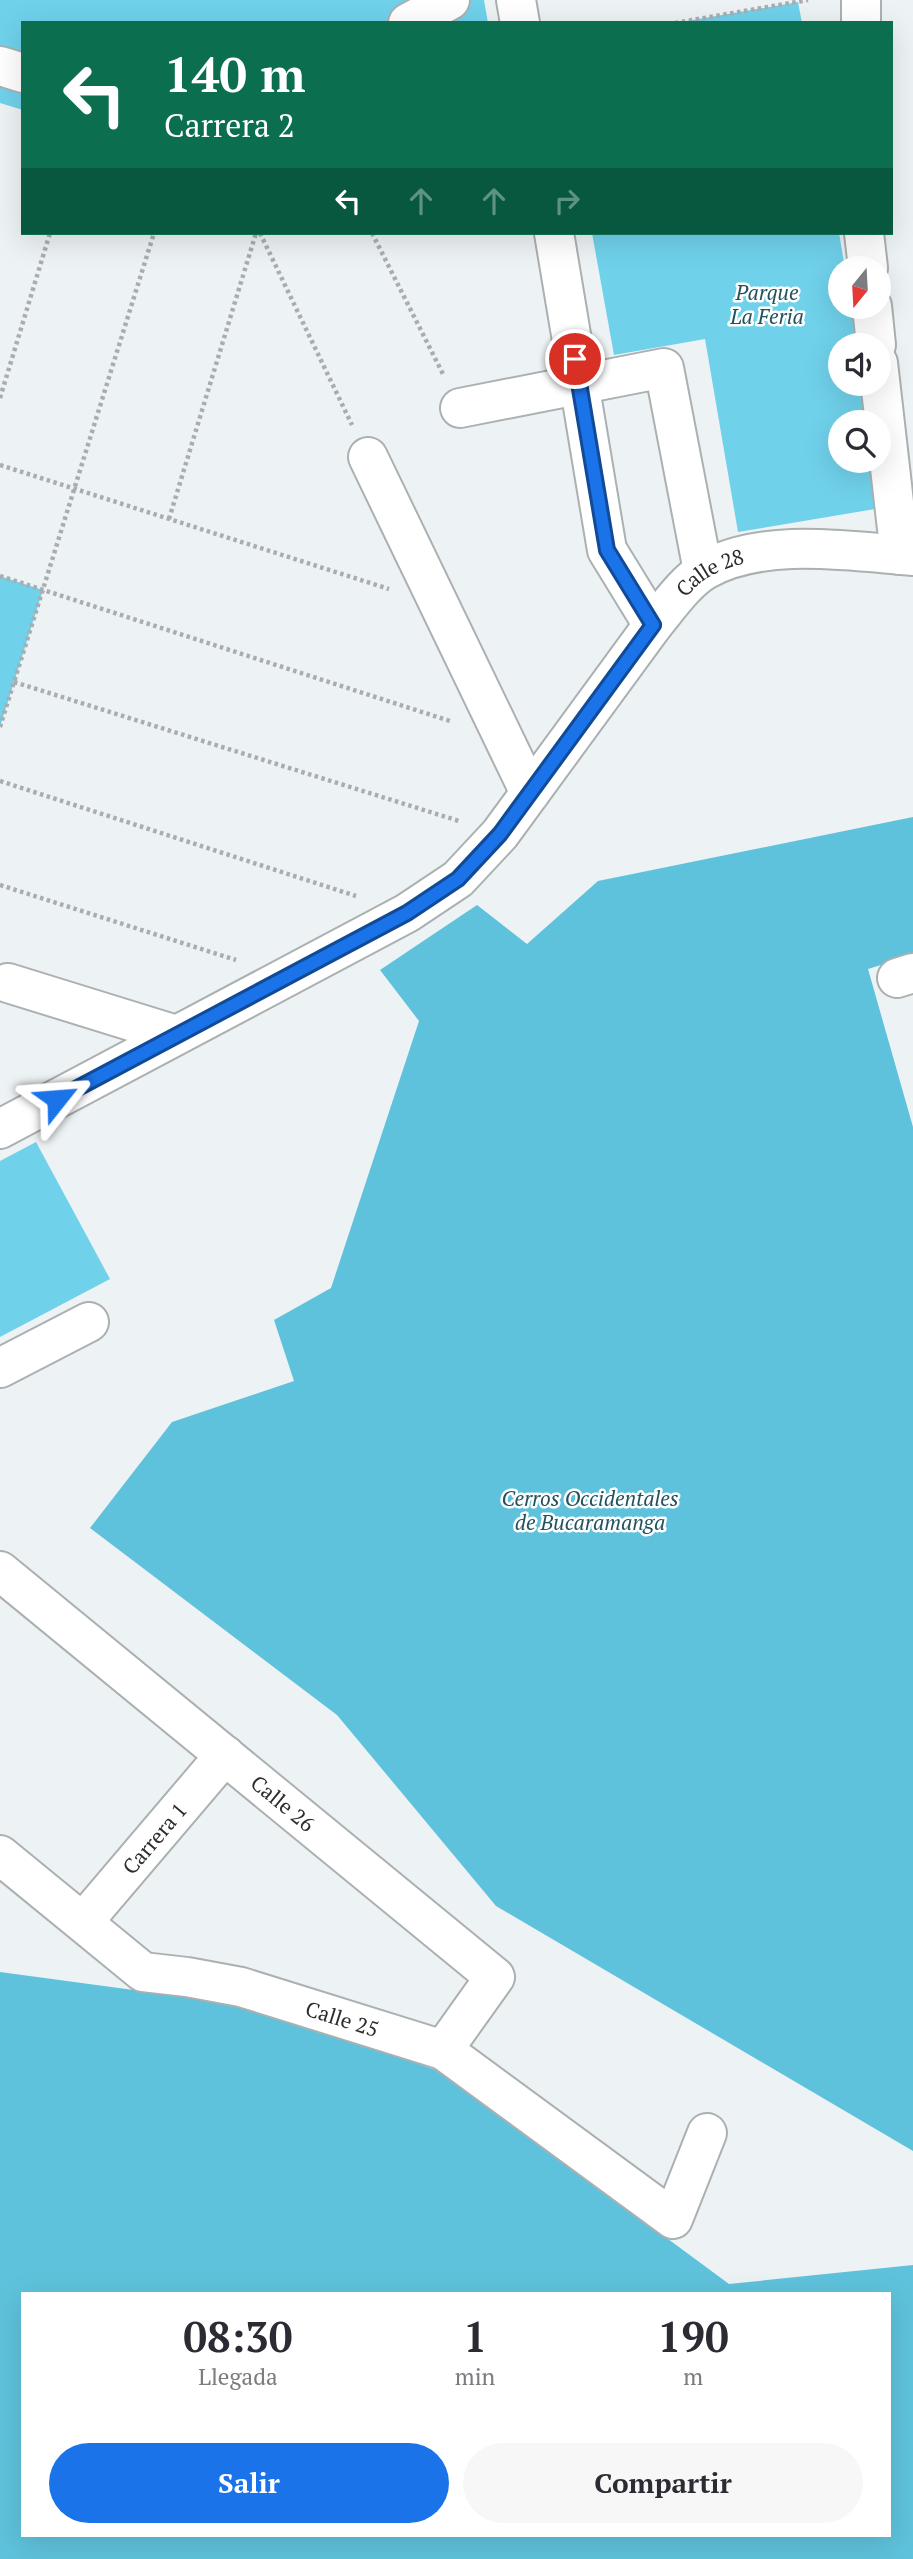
<!DOCTYPE html>
<html lang="es">
<head>
<meta charset="utf-8">
<style>
	body { margin:0; font-family:"PT Serif",serif; background:#f7f7f7; color:#2b2b33; height:100vh; display:flex; flex-direction:column; font-size:26px; white-space:nowrap }
	* { box-sizing:border-box; margin:0 }
	p { font-size:23px; color:#7c7c81 }
	.icon { flex:none; width:38px; height:38px; fill:none; stroke:currentColor; stroke-width:2; stroke-linecap:round; stroke-linejoin:round }
	.map { position:relative; flex:1; overflow:hidden }
	.sheet { position:absolute; left:21px; top:2292px; width:870px; height:245px; display:flex; flex-direction:column; background:#fff; border-radius:0px; box-shadow:0 7px 28px #0002 }
	.sheet>* { flex:none }
	.hud { position:absolute; left:21px; top:21px; width:872px; height:214px; border-radius:0px; box-shadow:0 7px 28px #0002; background:#0b6e4f; color:#fff; overflow:hidden }
	.needle { width:46px; rotate:198deg }
	.fabs { position:absolute; left:828px; top:256px; display:grid; gap:14px }
	.fabs a { display:grid; place-items:center; width:63px; height:63px; border-radius:50%; background:#fff; box-shadow:0 7px 28px #0002; font-size:35px }
	.pin { position:absolute; display:grid; place-items:center; width:60px; height:60px; color:#fff; margin:-30px; border:4px solid #fff; border-radius:50%; box-shadow:0 2px 7px #0007 }
	.me { position:absolute; width:77px; margin:-38px; rotate:62deg; stroke-linejoin:round; filter:drop-shadow(0 0 5px #0008) }
	.turn { display:flex; align-items:center; gap:24px; height:147px; padding:0 28px; font-size:32px }
	.turn .icon { width:91px; height:91px; stroke-width:2.5 }
	.turn b { display:block; font-size:49px; line-height:60px }
	.lanes { display:flex; align-items:center; height:66px; padding:0 28px; background:#0003; justify-content:center; gap:35px; direction:ltr }
	.lanes .off { opacity:.35 }
	.eta { display:flex; justify-content:space-evenly; align-items:center; height:119px; text-align:center }
	.eta b { font-size:42px; font-weight:700; line-height:49px }
	.button { display:flex; gap:14px; margin-top:auto; padding:14px 28px }
	.button a { flex:1; height:80px; border-radius:42px; background:#1a73e8; color:#fff; font-size:28px; font-weight:700; line-height:80px; text-align:center }
	.button a+a { background:#f7f7f7; color:#2b2b33 }
	.map>svg:first-child { display:block }
	.green { fill:#70d1eb }
	.forest { fill:#5fc2dc; fill-rule:evenodd }
	.lines { fill:none; stroke-linecap:round; stroke-linejoin:round }
	.minor-casing { stroke:#abb0b1; stroke-width:42 }
	.path { stroke:#aaadaf; stroke-width:4.5; stroke-dasharray:3.5 3.5; stroke-linecap:butt }
	.minor { stroke:#fff; stroke-width:38 }
	.route-casing { stroke:#114b97; stroke-width:18 }
	.route { stroke:#1a73e8; stroke-width:12 }
	.labels { text-anchor:middle; dominant-baseline:central; stroke-width:5; stroke-linejoin:round; paint-order:stroke }
	.park-label { font-size:21px; font-style:italic; fill:#25515c; stroke:#feffff }
	.street-label { font-size:21px; fill:#2b2d2e; stroke:#feffff }
</style>
</head>
<body>
<div class="map">
<svg width="913" height="2559" viewBox="0 0 913 2559">
	<rect width="100%" height="100%" fill="#edf2f4"/>
	<!-- green -->
	<g class="green">
		<polygon points="0,0 484,0 488,23 23,23 23,110 0,103"/>
		<polygon points="798,2 802,23 675,23"/>
		<polygon points="592,233 839,233 845,268 840,268 840,306 852,306 859,345 840,345 840,383 865,383 872,422 840,422 840,460 878,460 887,507 738,532 705,339 614,355"/>
		<polygon points="0,576 43,590 0,727"/>
		<polygon points="36,1142 110,1279 0,1337 0,1161"/>
	</g>
	<!-- forest -->
	<g class="forest">
		<polygon points="913,817 913,955 868,969 913,1127 913,2151 496,1906 337,1715 90,1528 172,1422 294,1381 274,1320 331,1288 419,1021 380,970 477,905 527,944 598,881"/>
		<path d="M 0,1972 L 245,2005 L 442,2072 L 729,2284 L 913,2265 L 913,2559 L 0,2559 ZM 23,2294 L 889,2294 L 889,2536 L 23,2536 Z"/>
	</g>
	<g class="lines">
		<defs>
			<g id="minor">
				<polyline points="516,0 520,23"/>
				<polyline points="408,23 450,0"/>
				<polyline points="861,23 861,0"/>
				<polyline points="0,66 23,73"/>
				<polyline points="554,233 607,550 653,625"/>
				<polyline points="864,233 868,268"/>
				<polyline points="872,306 876,345"/>
				<polyline points="878,363 900,555"/>
				<polyline points="460,408 664,368 703,571"/>
				<polyline points="368,457 530,793"/>
				<polyline points="897,978 913,973"/>
				<polyline points="8,983 176,1035"/>
				<path id="s1" d="M 0,1129 L 407,913 L 458,879 L 500,834 L 653,625 C 668,607 685,582 705,570 C 763,537 849,551 913,556"/>
				<polyline points="0,1368 89,1322"/>
				<path id="s2" d="M 0,1571 L 495,1977 L 443,2050"/>
				<path id="s3" d="M 0,1855 L 143,1972 L 187,1977 L 241,1987 L 443,2050 L 673,2219 L 707,2133"/>
				<path id="s4" d="M 83,1922 L 225,1755"/>
			</g>
		</defs>
		<!-- minor casing -->
		<use href="#minor" class="minor-casing"/>
		<!-- path -->
		<g class="path">
			<polyline points="675,23 808,0"/>
			<polyline points="260,233 352,425"/>
			<polyline points="372,233 444,376"/>
			<polyline points="0,398 50,233"/>
			<polyline points="0,465 389,589"/>
			<polyline points="169,519 256,233"/>
			<polyline points="0,576 453,722"/>
			<polyline points="14,682 459,821"/>
			<polyline points="0,727 154,233"/>
			<polyline points="0,781 356,896"/>
			<polyline points="0,885 236,960"/>
		</g>
		<!-- minor -->
		<use href="#minor" class="minor"/>
	</g>
	<g class="lines">
		<defs>
			<polyline id="route" points="57,1099 407,913 458,879 500,834 653,625 607,550 575,359"/>
		</defs>
		<!-- route casing -->
		<use href="#route" class="route-casing"/>
		<!-- route -->
		<use href="#route" class="route"/>
	</g>
	<g class="labels">
		<!-- park labels -->
		<g class="park-label">
			<text x="767" y="292">Parque<tspan x="767" dy="24">La Feria</tspan></text>
			<text x="590" y="1498">Cerros Occidentales<tspan x="590" dy="24">de Bucaramanga</tspan></text>
		</g>
		<!-- street labels -->
		<g class="street-label">
			<text stroke="none"><textPath href="#s1" startOffset="922">Calle 28</textPath></text>
			<text stroke="none"><textPath href="#s2" startOffset="366">Calle 26</textPath></text>
			<text stroke="none"><textPath href="#s4" startOffset="110">Carrera 1</textPath></text>
			<text stroke="none"><textPath href="#s3" startOffset="390">Calle 25</textPath></text>
		</g>
	</g>
</svg>
<div class="fabs">
<a><svg class="needle" viewBox="-14 -14 28 28"><path d="M0-13l5 13h-10z" fill="#e53935"/><path d="M0 13l5-13h-10z" fill="#7c7c81"/></svg></a>
<a><svg class="icon" aria-label="sound" viewBox="0 0 24 24"><path d="M4 9h4l5-4v14l-5-4H4zM17 9q2 3 0 6"/></svg></a>
<a><svg class="icon" aria-label="search" viewBox="0 0 24 24"><circle cx="10" cy="10" r="6"/><path d="M15 15l6 6"/></svg></a>
</div>
<div class="pin" style="left:575px;top:359px;background:#d93025"><svg class="icon" aria-label="arrive" viewBox="0 0 24 24"><path d="M6 21V4h12l-3 4 3 4H6"/></svg></div>
<svg class="me" style="left:57px;top:1099px" viewBox="-20 -20 40 40"><path d="M0-17L14 15 0 8-14 15z" fill="#1a73e8" stroke="#fff" stroke-width="4"/></svg>
<div class="hud">
<div class="turn"><svg class="icon" aria-label="left" viewBox="0 0 24 24"><path d="M17 20v-9H6M10 6l-5 5 5 5"/></svg><div><b>140 m</b>Carrera 2</div></div>
<div class="lanes"><svg class="icon" aria-label="left" viewBox="0 0 24 24"><path d="M17 20v-9H6M10 6l-5 5 5 5"/></svg><svg class="icon off" aria-label="ahead" viewBox="0 0 24 24"><path d="M12 20V5M6 11l6-6 6 6"/></svg><svg class="icon off" aria-label="ahead" viewBox="0 0 24 24"><path d="M12 20V5M6 11l6-6 6 6"/></svg><svg class="icon off" aria-label="right" viewBox="0 0 24 24"><path d="M7 20v-9h11M14 6l5 5-5 5"/></svg></div>
</div>
<section class="sheet">
<div class="eta">
<div><b>08:30</b><p>Llegada</p></div>
<div><b>1</b><p>min</p></div>
<div><b>190</b><p>m</p></div>
</div>
<div class="button"><a>Salir</a><a>Compartir</a></div>
</section>
</div>
</body>
</html>
